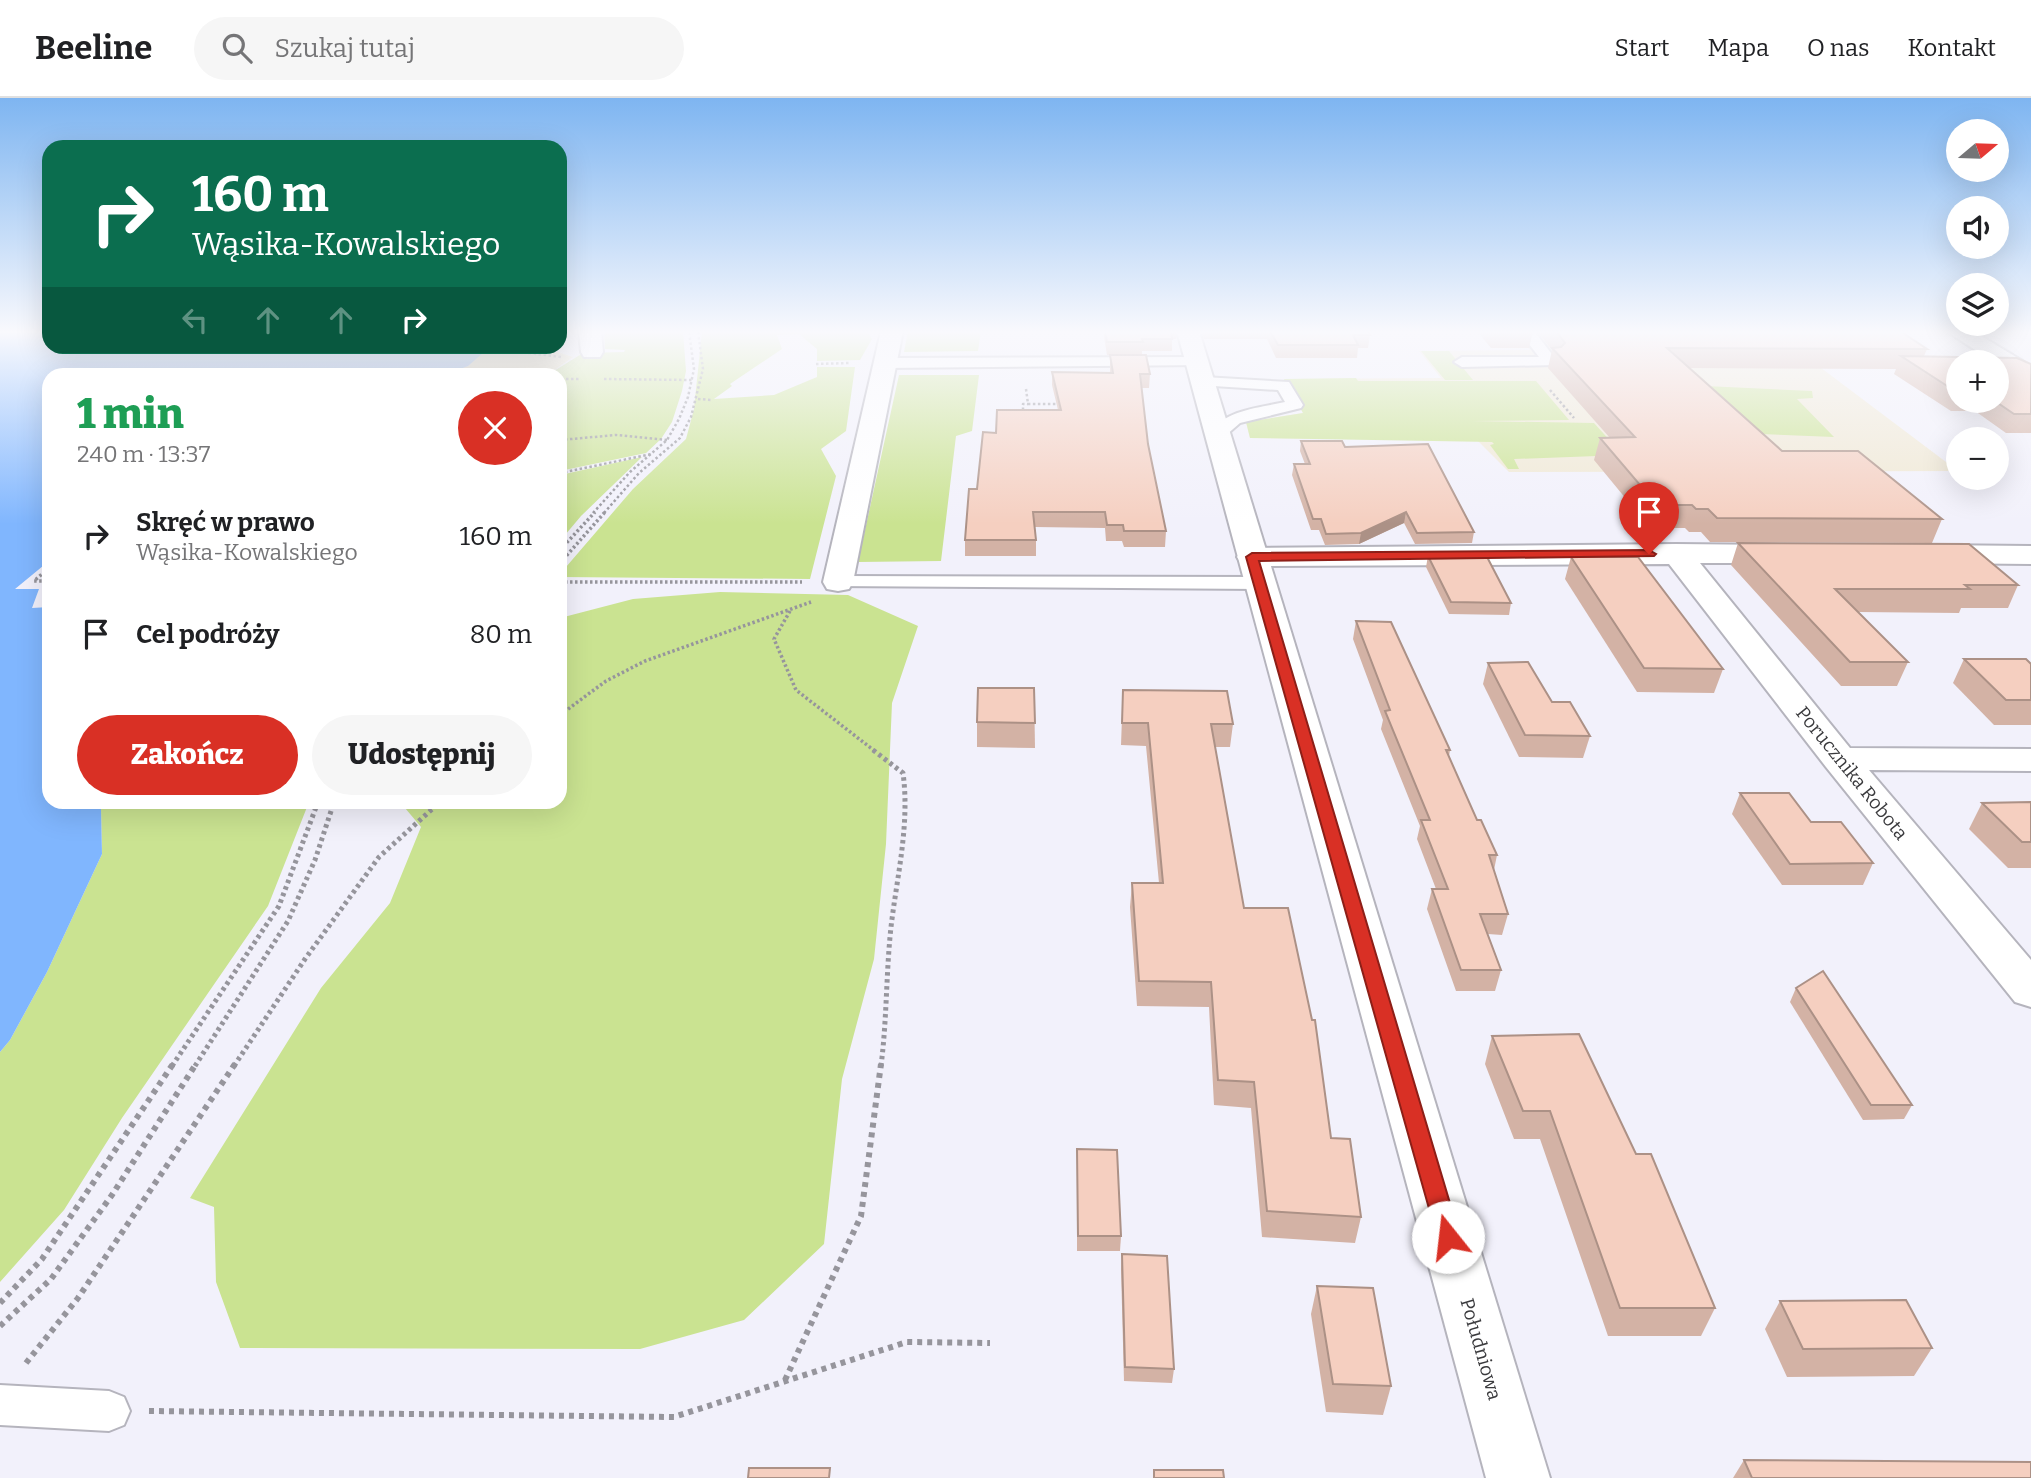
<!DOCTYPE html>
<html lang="pl">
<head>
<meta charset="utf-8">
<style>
	body { margin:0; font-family:Bitter,serif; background:#f6f6f6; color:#202124; height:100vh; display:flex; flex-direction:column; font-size:26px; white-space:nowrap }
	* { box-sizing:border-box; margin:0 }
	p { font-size:23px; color:#757577 }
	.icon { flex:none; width:38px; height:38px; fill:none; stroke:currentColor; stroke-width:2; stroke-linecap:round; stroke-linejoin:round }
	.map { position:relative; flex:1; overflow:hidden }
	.side { position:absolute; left:42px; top:270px; width:525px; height:441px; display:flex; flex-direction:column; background:#fff; border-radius:21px; box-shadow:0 7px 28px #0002 }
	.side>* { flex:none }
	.hud { position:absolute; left:42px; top:42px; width:525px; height:214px; border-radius:21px; box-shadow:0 7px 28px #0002; background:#0b6e4f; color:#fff; overflow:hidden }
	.needle { width:46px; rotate:71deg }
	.fabs { position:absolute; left:1946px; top:21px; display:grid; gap:14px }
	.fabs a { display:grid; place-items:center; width:63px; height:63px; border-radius:50%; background:#fff; box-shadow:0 7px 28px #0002; font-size:35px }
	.pin { position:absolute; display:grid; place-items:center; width:60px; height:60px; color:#fff; margin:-72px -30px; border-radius:50% 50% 50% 0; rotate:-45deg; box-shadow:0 0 7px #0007 }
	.pin .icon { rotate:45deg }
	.me { position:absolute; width:77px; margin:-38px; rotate:344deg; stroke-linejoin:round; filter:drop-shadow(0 0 5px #0008) }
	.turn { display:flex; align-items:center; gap:24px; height:147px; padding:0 35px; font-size:32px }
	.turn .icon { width:91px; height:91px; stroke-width:2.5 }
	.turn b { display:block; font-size:49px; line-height:60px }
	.lanes { display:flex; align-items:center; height:66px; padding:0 35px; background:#0003; justify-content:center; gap:35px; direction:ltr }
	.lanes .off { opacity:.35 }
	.round { display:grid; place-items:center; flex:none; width:74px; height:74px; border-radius:37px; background:#f6f6f6 }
	.head { display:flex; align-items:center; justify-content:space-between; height:119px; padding:0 35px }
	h1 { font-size:42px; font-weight:800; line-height:52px; color:#1e9e55 }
	.button { display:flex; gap:14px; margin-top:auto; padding:14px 35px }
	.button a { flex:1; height:80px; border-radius:42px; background:#d93025; color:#fff; font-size:28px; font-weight:800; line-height:80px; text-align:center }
	.button a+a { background:#f6f6f6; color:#202124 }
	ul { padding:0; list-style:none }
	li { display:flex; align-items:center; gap:21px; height:98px; padding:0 35px }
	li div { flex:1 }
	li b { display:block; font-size:26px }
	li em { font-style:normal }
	header { display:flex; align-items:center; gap:42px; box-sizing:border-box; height:98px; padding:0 35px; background:#fff; border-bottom:2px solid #e0e0e0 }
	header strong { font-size:33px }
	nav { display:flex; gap:38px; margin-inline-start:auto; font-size:24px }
	.search { width:490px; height:63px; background:#f6f6f6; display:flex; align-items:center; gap:18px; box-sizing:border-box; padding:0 24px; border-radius:38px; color:#757577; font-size:26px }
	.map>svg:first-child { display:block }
	.education { fill:#f0e8d3 }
	.green { fill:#cae391 }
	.sand { fill:#f3e9c4 }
	.water { fill:#80b6fe }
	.pier { fill:#f2f1fb }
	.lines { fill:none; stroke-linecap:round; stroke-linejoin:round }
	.service-casing { stroke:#b5b4bd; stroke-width:4 }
	.pedestrian-casing { stroke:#b5b4bd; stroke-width:4 }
	.minor-casing { stroke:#b5b4bd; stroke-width:4 }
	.tertiary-casing { stroke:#b5b4bd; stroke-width:4 }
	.path-far3 { stroke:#96959c; stroke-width:2.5; stroke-dasharray:2.5 2.5; stroke-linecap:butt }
	.path-far2 { stroke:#96959c; stroke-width:3.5; stroke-dasharray:2.5 2.5; stroke-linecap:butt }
	.path-far1 { stroke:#96959c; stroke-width:5; stroke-dasharray:3.5 3.5; stroke-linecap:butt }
	.path { stroke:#96959c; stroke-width:6; stroke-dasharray:5 5; stroke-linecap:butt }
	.service { fill:#fff; fill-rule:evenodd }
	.pedestrian { fill:#fff; fill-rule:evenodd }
	.minor { fill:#fff; fill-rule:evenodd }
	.tertiary { fill:#fff; fill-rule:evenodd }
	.wall { fill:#d3b2a5; fill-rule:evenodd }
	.shaded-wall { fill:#ac9186 }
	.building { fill:#f5cfc0; stroke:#ac9186; stroke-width:2 }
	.route { fill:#d93025; stroke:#8d1f18; stroke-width:2 }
	.labels { text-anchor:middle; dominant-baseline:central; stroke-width:5; stroke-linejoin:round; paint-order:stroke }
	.street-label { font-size:19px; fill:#3a3a3d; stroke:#fff }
</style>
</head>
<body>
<header>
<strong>Beeline</strong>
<div class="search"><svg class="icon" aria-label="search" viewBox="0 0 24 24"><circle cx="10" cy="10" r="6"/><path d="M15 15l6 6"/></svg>Szukaj tutaj</div>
<nav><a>Start</a><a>Mapa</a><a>O nas</a><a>Kontakt</a></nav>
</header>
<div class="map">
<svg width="2031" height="1380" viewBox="0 0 2031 1380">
	<rect width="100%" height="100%" fill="#f2f1fb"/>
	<!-- education -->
	<polygon class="education" points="1516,233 1772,233 1958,373 1509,374 1477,342 1250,340 1246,324 1303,315 1284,281 1441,280 1419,253 1530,252"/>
	<!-- green -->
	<g class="green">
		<polygon points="604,233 683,233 686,273 682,293 672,324 661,341 646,355 560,373 560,276 549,276 583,255 624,254 625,252 605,251"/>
		<polygon points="702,233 867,233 872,241 860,262 817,263 817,251 799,236 777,237 782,251 730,286 732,288 714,301 774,297 817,279 817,269 855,269 846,333 821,351 836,378 810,481 560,479 560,476 633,391 686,341 694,311"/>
		<polygon points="908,233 981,233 978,253 904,254"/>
		<polygon points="1421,253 1449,253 1473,282 1445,282"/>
		<polygon points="899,277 979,277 972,333 956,338 941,463 858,464"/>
		<polygon points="1356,280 1358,283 1536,283 1569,322 1472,323 1594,325 1623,357 1514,361 1519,371 1508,371 1490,347 1494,346 1492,344 1250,340 1246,324 1303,315 1284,281"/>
		<polygon points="1684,287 1812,293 1813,300 1797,301 1834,339 1735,335"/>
		<polygon points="642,359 581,418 560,443 560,377"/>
		<polygon points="720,494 848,497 918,528 892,605 886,746 874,861 842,981 824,1146 744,1222 640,1251 240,1250 216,1184 214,1109 190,1100 321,890 390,805 421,729 400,704 560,704 560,520 633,501"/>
		<polygon points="105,704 309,704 268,808 122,1020 64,1112 0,1184 0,954 10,942 47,874 102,756 101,711"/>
	</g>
	<!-- sand -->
	<polygon class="sand" points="490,249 543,249 573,259 549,276 447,276 468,268"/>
	<!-- water -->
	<polygon class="water" points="0,233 49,233 49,248 490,249 468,268 447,276 49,276 49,704 105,704 101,711 102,756 47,874 10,942 0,954"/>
	<!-- pier -->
	<polygon class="pier" points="49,463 49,509 32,510 39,491 15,491"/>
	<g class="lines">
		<defs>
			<g id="service">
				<polygon points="1519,233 1534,233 1558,264 1555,267 1462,269 1454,264 1462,259 1539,259"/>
				<polygon points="1199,259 1207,264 1204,267 885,270 877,265 885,260"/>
				<path d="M 1204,279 L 1289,284 L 1303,307 L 1301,310 L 1240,325 L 1225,338 L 1213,338 L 1210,334 C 1228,311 1259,310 1285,304 L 1278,292 L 1198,287 L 1196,284 Z"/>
				<polygon points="838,478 1260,479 1267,481 1271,485 1267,489 1260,491 831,488 828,484 831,480"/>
				<polygon points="0,1287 109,1293 124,1299 130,1313 124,1327 109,1333 0,1327"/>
			</g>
			<g id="pedestrian">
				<polygon points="579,233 601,233 603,254 600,259 584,259 581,254"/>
				<polygon points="881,233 903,233 853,484 849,491 838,493 827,491 823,484"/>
			</g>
			<g id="minor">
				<polygon points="1946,233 1973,233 2031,268 2031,285 2023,283"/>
				<polygon points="1676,446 1785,447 1796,450 1800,456 1796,462 1785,465 1700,465 1850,650 2031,651 2031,673 1869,672 2031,862 2031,909 2015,904 1826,669 1669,466 1252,468 1241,465 1237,459 1241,453 1252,450"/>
				<polygon points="1930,447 2031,448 2031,466 1930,465 1919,462 1915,456 1919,450"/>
			</g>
			<polygon id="tertiary" points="1177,233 1199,233 1550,1380 1486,1380"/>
		</defs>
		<!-- service casing -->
		<use href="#service" class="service-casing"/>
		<!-- pedestrian casing -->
		<use href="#pedestrian" class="pedestrian-casing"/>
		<!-- minor casing -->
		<use href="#minor" class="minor-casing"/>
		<!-- tertiary casing -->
		<use href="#tertiary" class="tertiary-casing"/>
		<!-- path-far3 -->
		<g class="path-far3">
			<polyline points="489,250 561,259"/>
			<polyline points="816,266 849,265"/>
			<polyline points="561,281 581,281"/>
			<polyline points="604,281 692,282"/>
			<polyline points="1026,291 1028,306 1057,306"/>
			<polyline points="1550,292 1574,320"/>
			<polyline points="698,301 712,302"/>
			<polyline points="1023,317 1023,306 1028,306"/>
			<polyline points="560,342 616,337 667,342"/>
			<polyline points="560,375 652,356"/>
			<polyline points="593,415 630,374 667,342 679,321 688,299 694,271 689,233"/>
			<polyline points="604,415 639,375 680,340 691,319 703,271 698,233"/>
		</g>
		<!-- path-far2 -->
		<g class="path-far2">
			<polyline points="560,452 595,414"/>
			<polyline points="560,465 605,414"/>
			<polyline points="49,470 34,483 49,483"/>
			<polyline points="560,484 802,484"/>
			<polyline points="790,513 774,541 796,592 876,654"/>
			<polyline points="560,617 606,583 645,563 811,504"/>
		</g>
		<!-- path-far1 -->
		<g class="path-far1">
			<path d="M 873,652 L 903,675 C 910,726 897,778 891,829 C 886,875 887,921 881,968"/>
			<polyline points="172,968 279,808 318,704"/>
			<polyline points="195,968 288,823 315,762 334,704"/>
			<polyline points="234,968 305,861 379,759 440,704"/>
		</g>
		<!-- path -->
		<g class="path">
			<polyline points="0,1205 42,1161 173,966"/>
			<polyline points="0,1228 51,1181 112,1097 196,966"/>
			<polyline points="26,1265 78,1200 235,966"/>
			<polyline points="785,1282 861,1118 881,966"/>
			<polyline points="149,1313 674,1319 907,1244 990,1245"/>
		</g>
		<!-- service -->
		<use href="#service" class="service"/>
		<!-- pedestrian -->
		<use href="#pedestrian" class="pedestrian"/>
		<!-- minor -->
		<use href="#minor" class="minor"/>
		<!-- tertiary -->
		<use href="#tertiary" class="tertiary"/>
	</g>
	<!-- wall -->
	<g class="wall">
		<polygon points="1103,233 1177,233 1176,241 1172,241 1172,253 1142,253 1142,257 1107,257"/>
		<polygon points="1201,233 1368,233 1370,237 1368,250 1358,250 1357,260 1276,260 1267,241 1204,241"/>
		<polygon points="1477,233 1533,233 1529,250 1491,250"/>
		<path d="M 1537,233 L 1900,233 L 1927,251 L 1924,258 L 2031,266 L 2031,335 L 2006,335 L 1975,313 L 1951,313 L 1894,276 L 1896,271 L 1689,270 L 1782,353 L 1942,421 L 1932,445 L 1710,444 L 1701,434 L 1689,434 L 1685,430 L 1650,430 L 1594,362 L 1600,340 L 1610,340 L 1548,270 L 1552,252 ZM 1958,264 L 1997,303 L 1958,303 Z"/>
		<polygon points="1110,257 1150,276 1149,290 1142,290 1148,346 1166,433 1165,449 1124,449 1122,443 1106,443 1105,430 1035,429 1036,442 1036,458 965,458 965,442 977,391 996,335 1058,312 1052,287 1052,274 1110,275"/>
		<polygon points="1301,343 1345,349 1474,434 1472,445 1415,446 1404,425 1359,446 1325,447 1319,432 1311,432 1292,377 1294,366 1305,366 1300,353"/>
		<polygon points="1738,445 2018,487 2008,510 1961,510 1959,515 1858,514 1908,564 1897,588 1841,588 1731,467"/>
		<polygon points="1428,458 1511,505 1509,517 1449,516 1426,469"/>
		<polygon points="1571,459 1723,571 1714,595 1637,594 1565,481"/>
		<polygon points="1356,523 1450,652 1449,658 1477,722 1497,757 1494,772 1508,816 1502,837 1488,836 1501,872 1495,893 1456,893 1427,811 1432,791 1436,791 1417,741 1420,728 1381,631 1383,622 1353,541"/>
		<polygon points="1964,561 2031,566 2031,627 1994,627 1953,585"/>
		<polygon points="1488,565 1552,604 1590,638 1583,660 1519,659 1483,586"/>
		<polygon points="1034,590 1035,650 977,649 977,624"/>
		<polygon points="1123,592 1233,626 1230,649 1215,649 1244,810 1361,1119 1355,1145 1262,1139 1251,1010 1214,1007 1209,909 1137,908 1130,809 1132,785 1159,785 1146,648 1121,647"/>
		<polygon points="1740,695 1811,724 1873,765 1863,787 1782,787 1732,716"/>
		<polygon points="2031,704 2031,770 2008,770 1969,731 1982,705"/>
		<polygon points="1796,890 1912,1007 1904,1021 1863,1022 1790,904"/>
		<polygon points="1492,938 1636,1056 1715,1210 1701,1238 1608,1238 1540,1041 1514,1041 1485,966"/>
		<polygon points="1077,1051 1121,1138 1120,1153 1077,1153"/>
		<polygon points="1122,1156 1174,1271 1172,1285 1124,1283 1121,1171"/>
		<polygon points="1317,1188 1391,1288 1383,1317 1326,1314 1311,1216"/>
		<polygon points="1780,1203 1932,1250 1914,1278 1787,1279 1765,1231"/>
		<polygon points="1744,1362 2031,1380 1733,1380"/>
	</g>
	<!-- shaded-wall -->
	<polygon class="shaded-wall" points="1406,414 1404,425 1359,446 1361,435"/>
	<!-- building -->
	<g class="building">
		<polygon points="1105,233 1171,233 1172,241 1142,241 1143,244 1107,244"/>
		<polygon points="1270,233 1368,233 1370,237 1353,237 1358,247 1278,247"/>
		<polygon points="1556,233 1900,233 1927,251 1667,250 1782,353 1858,353 1942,421 1717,420 1708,411 1696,411 1692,407 1657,407 1600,340 1635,339 1552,250 1561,249 1565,245"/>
		<polygon points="1110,257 1146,257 1150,276 1140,276 1148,346 1166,433 1124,433 1123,427 1107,427 1105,414 1033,414 1036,442 965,442 969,391 977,391 983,334 996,335 997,312 1061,312 1052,274 1113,275"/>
		<polygon points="1901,258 2017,260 2031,266 2031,316 2014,316 1995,303 1997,303 1997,264 1958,264 1958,295"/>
		<polygon points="1301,343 1342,343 1345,349 1428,346 1474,434 1417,435 1406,414 1361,435 1326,436 1321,421 1313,421 1294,366 1310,366"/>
		<polygon points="1738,445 1969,446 2018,487 1965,487 1970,491 1835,491 1908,564 1850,564"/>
		<polygon points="1486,457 1511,505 1451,504 1428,458"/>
		<polygon points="1571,459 1638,459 1723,571 1644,570"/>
		<polygon points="1356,523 1391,524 1450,652 1446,652 1477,722 1481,722 1497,757 1489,757 1508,816 1480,816 1501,872 1461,872 1432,791 1448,791 1421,722 1430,722 1385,613 1390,612"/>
		<polygon points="1964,561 2026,561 2031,566 2031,602 2006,602"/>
		<polygon points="1528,564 1552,604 1570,604 1590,638 1525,637 1488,565"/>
		<polygon points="978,590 1034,590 1035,625 977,624"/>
		<polygon points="1123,592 1227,593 1233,626 1211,626 1244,810 1288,810 1312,922 1315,922 1331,1040 1350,1041 1361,1119 1267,1113 1254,984 1218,982 1211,884 1139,883 1132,785 1163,785 1148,625 1122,625"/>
		<polygon points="1740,695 1789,695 1811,724 1841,724 1873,765 1790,766"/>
		<polygon points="2031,704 2031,744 2022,744 1982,705"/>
		<polygon points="1823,873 1912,1007 1871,1007 1796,890"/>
		<polygon points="1579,936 1636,1056 1651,1056 1715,1210 1620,1210 1550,1013 1523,1013 1492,938"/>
		<polygon points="1077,1051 1117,1052 1121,1138 1078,1138"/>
		<polygon points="1122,1156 1167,1158 1174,1271 1125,1269"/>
		<polygon points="1317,1188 1373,1190 1391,1288 1333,1286"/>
		<polygon points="1906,1202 1932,1250 1803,1251 1780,1203"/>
		<polygon points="1744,1362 2031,1364 2031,1380 1752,1380"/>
		<polygon points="749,1370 830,1370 829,1380 748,1380"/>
		<polygon points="1154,1372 1223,1372 1224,1380 1154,1380"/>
	</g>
	<!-- sky -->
	<linearGradient id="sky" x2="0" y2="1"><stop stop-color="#7eb5f1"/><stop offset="0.55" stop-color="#f9f9fd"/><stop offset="1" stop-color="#f9f9fd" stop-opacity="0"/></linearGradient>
	<rect width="2031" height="426" fill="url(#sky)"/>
	<!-- route -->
	<polygon class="route" points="1649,452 1656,456 1654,458 1259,463 1460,1139 1456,1146 1448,1149 1440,1146 1437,1139 1246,459 1252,455"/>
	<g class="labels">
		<!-- street labels -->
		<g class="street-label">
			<text transform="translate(1852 675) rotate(51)">Porucznika Robota</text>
			<text transform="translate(1481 1251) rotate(74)">Południowa</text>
		</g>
	</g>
</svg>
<div class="fabs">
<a><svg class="needle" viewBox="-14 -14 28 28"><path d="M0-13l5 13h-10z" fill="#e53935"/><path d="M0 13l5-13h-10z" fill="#757577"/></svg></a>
<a><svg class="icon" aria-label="sound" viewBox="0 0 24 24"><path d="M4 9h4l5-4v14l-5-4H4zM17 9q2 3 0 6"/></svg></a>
<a><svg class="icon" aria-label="layers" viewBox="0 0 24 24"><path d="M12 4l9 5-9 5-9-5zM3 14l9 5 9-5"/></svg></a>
<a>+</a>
<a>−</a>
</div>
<div class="pin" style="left:1649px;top:456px;background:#d93025"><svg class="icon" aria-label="arrive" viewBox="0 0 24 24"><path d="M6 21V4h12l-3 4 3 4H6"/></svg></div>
<svg class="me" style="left:1448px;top:1139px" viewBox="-20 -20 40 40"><circle r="19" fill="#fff"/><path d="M0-13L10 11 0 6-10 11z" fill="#d93025"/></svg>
<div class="hud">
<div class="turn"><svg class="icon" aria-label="right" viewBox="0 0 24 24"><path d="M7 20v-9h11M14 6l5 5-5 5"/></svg><div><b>160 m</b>Wąsika-Kowalskiego</div></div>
<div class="lanes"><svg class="icon off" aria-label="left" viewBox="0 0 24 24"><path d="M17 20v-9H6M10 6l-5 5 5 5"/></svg><svg class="icon off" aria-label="ahead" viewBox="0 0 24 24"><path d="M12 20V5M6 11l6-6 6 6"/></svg><svg class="icon off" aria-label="ahead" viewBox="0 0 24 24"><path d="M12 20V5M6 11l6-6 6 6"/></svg><svg class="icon" aria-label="right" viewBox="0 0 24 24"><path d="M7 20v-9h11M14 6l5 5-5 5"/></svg></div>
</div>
<section class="side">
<div class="head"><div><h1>1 min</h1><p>240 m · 13:37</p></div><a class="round" style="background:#d93025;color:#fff"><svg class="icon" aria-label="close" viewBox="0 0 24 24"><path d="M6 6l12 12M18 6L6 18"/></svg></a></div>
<ul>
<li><svg class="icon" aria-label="right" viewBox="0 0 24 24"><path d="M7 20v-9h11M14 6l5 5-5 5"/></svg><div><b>Skręć w prawo</b><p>Wąsika-Kowalskiego</p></div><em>160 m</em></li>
<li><svg class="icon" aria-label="arrive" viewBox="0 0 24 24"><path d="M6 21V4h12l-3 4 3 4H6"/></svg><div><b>Cel podróży</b></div><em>80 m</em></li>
</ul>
<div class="button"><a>Zakończ</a><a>Udostępnij</a></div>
</section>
</div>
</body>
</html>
